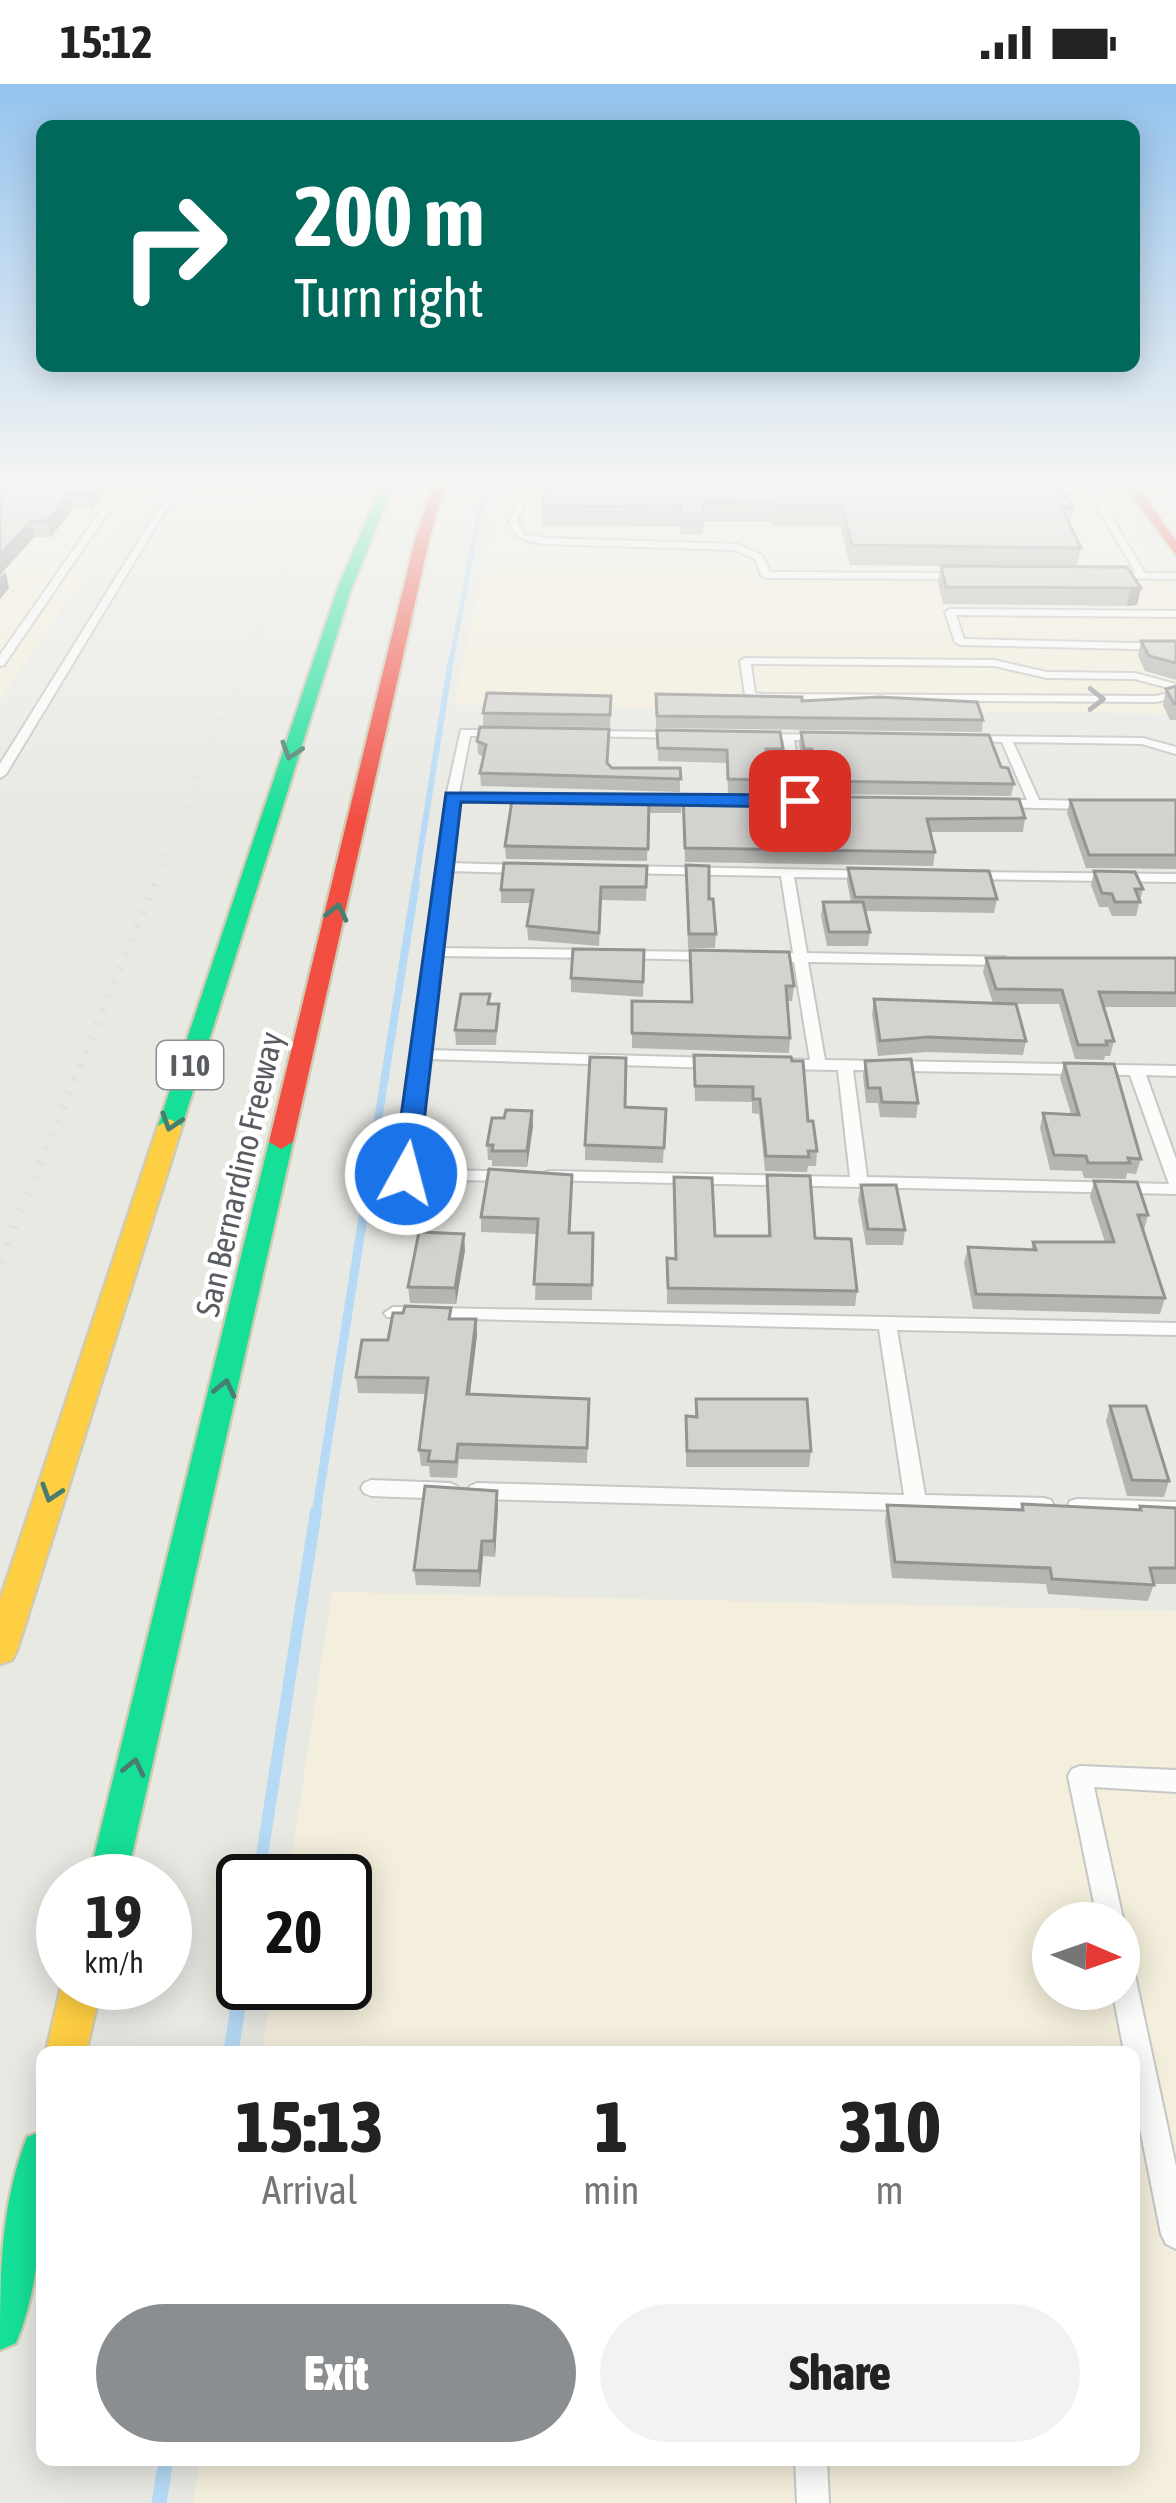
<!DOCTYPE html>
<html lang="en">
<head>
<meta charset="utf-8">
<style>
	body { margin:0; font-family:"Asap Condensed",sans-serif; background:#f2f2f2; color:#222; height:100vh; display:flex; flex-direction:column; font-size:45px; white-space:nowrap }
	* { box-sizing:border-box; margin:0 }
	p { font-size:39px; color:#767676 }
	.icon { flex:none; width:66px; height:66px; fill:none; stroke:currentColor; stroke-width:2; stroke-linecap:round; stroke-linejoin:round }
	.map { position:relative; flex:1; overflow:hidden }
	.sheet { position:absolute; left:36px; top:1962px; width:1104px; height:420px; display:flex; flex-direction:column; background:#fff; border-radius:18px; box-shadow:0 6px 30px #0003 }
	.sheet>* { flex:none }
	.banner { position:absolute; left:36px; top:36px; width:1104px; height:252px; border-radius:18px; box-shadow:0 6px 30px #0003; background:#00695c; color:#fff; overflow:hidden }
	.needle { width:78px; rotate:92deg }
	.fabs { position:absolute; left:1032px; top:1818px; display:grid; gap:24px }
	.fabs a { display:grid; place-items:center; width:108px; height:108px; border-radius:50%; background:#fff; box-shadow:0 6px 30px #0003; font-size:60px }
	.speed { position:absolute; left:36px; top:1770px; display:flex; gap:24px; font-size:60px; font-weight:700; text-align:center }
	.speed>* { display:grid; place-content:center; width:156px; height:156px; border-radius:50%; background:#fff; box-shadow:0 6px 30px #0003; line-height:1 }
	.speed small { font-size:30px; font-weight:400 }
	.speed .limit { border:6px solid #111; border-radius:18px; background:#fff; color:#111 }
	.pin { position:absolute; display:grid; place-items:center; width:102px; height:102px; color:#fff; margin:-51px; border-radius:24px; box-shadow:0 6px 18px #0006 }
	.me { position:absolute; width:132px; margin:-66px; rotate:7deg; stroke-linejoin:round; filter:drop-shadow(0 0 9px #0008) }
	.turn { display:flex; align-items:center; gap:42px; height:252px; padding:0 60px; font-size:54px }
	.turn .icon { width:156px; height:156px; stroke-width:2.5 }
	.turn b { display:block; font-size:84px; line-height:102px }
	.eta { display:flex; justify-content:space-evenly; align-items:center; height:204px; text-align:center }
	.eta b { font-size:72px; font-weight:800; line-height:84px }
	.cta { display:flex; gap:24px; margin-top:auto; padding:24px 60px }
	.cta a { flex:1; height:138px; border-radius:72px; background:#8b8e90; color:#fff; font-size:48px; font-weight:800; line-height:138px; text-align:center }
	.cta a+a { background:#f2f2f2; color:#222 }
	.status { display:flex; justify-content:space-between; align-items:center; height:84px; padding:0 60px; background:#fff; direction:ltr }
	.status svg { height:33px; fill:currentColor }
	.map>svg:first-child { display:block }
	.commercial { fill:#f4efdc; fill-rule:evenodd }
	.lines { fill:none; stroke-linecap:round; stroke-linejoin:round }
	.stream-far5 { stroke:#b6daf6; stroke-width:4.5 }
	.stream-far4 { stroke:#b6daf6; stroke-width:6 }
	.stream-far3 { stroke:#b6daf6; stroke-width:8 }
	.stream-far2 { stroke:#b6daf6; stroke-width:9 }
	.stream-far1 { stroke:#b6daf6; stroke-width:12 }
	.stream { stroke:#b6daf6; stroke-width:15 }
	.lane-casing { stroke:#c6c7c6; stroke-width:4 }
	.fast-casing { stroke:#d1cab2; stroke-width:5 }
	.slow-casing { stroke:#d1cab2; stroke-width:5 }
	.jam-casing { stroke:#d1cab2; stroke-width:5 }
	.lane { fill:#fcfcfb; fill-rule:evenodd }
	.fast { fill:#16e098; fill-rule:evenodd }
	.slow { fill:#ffcf43; fill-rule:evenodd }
	.jam { fill:#f24e42; fill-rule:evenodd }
	.rail-far3 { stroke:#e1e2e1; stroke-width:4.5; stroke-dasharray:1.5 8; stroke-linecap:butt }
	.rail-far2 { stroke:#e1e2e1; stroke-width:6; stroke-dasharray:1.5 9; stroke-linecap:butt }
	.rail-far1 { stroke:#e1e2e1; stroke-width:8; stroke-dasharray:3 12; stroke-linecap:butt }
	.rail { stroke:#e1e2e1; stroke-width:9; stroke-dasharray:3 15; stroke-linecap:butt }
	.wall { fill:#b5b5b2 }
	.shaded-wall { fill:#949391 }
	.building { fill:#d3d2cf; stroke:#949391; stroke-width:3 }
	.oneway { stroke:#9a9d9f }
	.oneway2 { stroke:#487e70 }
	.route { fill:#1a73e8; stroke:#114b97; stroke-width:3 }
	.labels { text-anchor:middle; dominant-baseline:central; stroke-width:9; stroke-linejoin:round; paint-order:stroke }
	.shield { fill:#fff; stroke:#8b8e91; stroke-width:3 }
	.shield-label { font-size:30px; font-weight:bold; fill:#595d62 }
	.street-label { font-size:33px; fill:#595d62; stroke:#fff }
</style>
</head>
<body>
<div class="status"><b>15:12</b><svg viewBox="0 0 49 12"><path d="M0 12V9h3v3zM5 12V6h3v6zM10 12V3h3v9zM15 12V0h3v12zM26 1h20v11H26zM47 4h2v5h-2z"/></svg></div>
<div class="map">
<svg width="1176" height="2419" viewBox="0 0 1176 2419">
	<rect width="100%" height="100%" fill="#e9e9e4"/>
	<!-- commercial -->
	<g class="commercial">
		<polygon points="0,399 148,399 0,617"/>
		<polygon points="513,399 1106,399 1176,508 1176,630 454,621 489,457"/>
		<path d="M 332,1508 L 1176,1527 L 1176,2419 L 193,2419 L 200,2376 L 1134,2376 L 1134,1968 L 262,1968 L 273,1899 L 345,1899 L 345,1797 L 288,1797 ZM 1053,1839 L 1119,1839 L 1119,1905 L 1053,1905 Z"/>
	</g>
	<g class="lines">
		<!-- stream-far5 -->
		<polyline class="stream-far5" points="451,578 480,425 498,399"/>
		<!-- stream-far4 -->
		<polyline class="stream-far4" points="415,801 451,575"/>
		<!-- stream-far3 -->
		<polyline class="stream-far3" points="371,1080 416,798"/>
		<!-- stream-far2 -->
		<polyline class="stream-far2" points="316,1430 372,1077"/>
		<!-- stream-far1 -->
		<polyline class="stream-far1" points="258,1797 316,1427"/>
		<!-- stream -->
		<g class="stream">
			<polyline points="231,1968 243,1892"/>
			<polyline points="159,2419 166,2376"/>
		</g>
		<defs>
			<g id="lane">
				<polygon points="120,399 128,399 4,581 0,582 0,571"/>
				<polygon points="179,399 188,399 170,419 6,690 0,694 0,680 163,418"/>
				<path d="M 525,399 L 533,399 L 517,437 L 524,450 L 544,454 L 737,460 L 762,471 L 770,488 L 961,489 L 966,492 L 961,495 L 766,494 L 761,491 L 755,475 L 735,466 L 544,460 C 522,455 518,458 509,437 Z"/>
				<polygon points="1039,403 1137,403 1134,408 1097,408 1145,489 1176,489 1176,495 1106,494 1106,490 1109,489 1136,489 1088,408 1036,408"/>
				<polygon points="950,525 1176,527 1176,533 956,531 964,555 1176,560 1176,566 960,561 955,558 945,528"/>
				<polygon points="745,574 994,576 1047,588 1135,589 1176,600 1176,606 1135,595 1047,594 994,582 751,580 755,609 763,610 1156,612 1176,607 1176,613 1156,618 763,616 745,611 740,577"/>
				<polygon points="461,646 501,646 507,649 501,652 470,652 459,709 532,710 538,714 532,718 458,717 450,779 523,781 529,785 523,789 449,787 441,864 597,866 604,870 597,874 440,872 429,966 715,974 723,979 715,984 428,975 415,1085 515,1088 517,1092 509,1097 406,1095 398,1090 446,713"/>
				<polygon points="589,647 681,648 687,651 681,654 585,652 585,648"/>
				<polygon points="753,650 829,651 829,655 825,656 794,656 804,720 794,717 783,656 757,655 751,652"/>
				<polygon points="963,652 1143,654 1176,663 1176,670 1142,660 1013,658 1039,716 1090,717 1096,721 1090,725 997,723 993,722 993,716 1027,716 1002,658 967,657 961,654"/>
				<path d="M 623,782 L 876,787 L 877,790 L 871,794 L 794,793 L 807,869 L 1005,873 L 1012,877 L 1005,881 L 808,878 L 825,976 L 1176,982 L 1176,992 L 1146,991 L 1176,1075 L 1176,1110 L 542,1096 L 540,1092 L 548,1087 L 850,1093 L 838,986 L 779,985 L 771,980 L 779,975 L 810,976 L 794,878 L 768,877 L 761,873 L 768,869 L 793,869 L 781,792 L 618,789 L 618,783 ZM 853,986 L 1130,991 L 1169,1100 L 867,1093 Z"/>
				<polygon points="971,788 1176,790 1176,798 966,795 964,792"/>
				<polygon points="624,867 711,868 718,872 711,876 619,874 617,871"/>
				<polygon points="393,1223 1176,1239 1176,1251 897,1246 925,1411 1044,1414 1051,1416 1054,1422 1051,1428 1044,1430 477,1415 470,1412 467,1407 470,1402 477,1399 904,1411 879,1245 387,1233 384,1229"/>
				<polygon points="371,1396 450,1399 457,1402 460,1407 457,1412 450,1415 371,1412 364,1409 361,1404 364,1399"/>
				<polygon points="1077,1415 1176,1418 1176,1434 1077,1431 1070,1429 1067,1423 1070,1417"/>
				<polygon points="1080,1682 1176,1686 1176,1708 1094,1703 1124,1839 1119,1848 1119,1839 1098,1839 1068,1692 1072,1685"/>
				<polygon points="1119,1864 1128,1868 1132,1877 1176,2082 1176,2165 1166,2160 1161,2150 1134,2015 1134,1968 1124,1968 1112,1905 1119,1905"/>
				<polygon points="795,2376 827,2376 829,2419 797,2419"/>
			</g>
			<g id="fast">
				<polygon points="382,399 394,399 351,506 182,1042 178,1047 162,1047 158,1042 337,506"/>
				<polygon points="281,1051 293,1058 126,1797 88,1797 269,1058"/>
				<path d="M 42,2047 C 42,2119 44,2191 16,2259 L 0,2266 C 0,2192 0,2122 27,2053 Z"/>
			</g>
			<g id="slow">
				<polygon points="170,1035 182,1042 17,1566 12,1576 0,1580 0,1516 158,1042"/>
				<polygon points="62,1899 102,1899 86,1968 46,1968"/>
			</g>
			<g id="jam">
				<polygon points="434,399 446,399 430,452 293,1058 281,1065 269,1058 416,452"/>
				<polygon points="1123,399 1135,399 1176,457 1176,471"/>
			</g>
		</defs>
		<!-- lane casing -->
		<use href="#lane" class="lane-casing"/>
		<!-- fast casing -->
		<use href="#fast" class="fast-casing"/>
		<!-- slow casing -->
		<use href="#slow" class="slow-casing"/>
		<!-- jam casing -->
		<use href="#jam" class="jam-casing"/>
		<!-- lane -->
		<use href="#lane" class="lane"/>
		<!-- fast -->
		<use href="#fast" class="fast"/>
		<!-- slow -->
		<use href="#slow" class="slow"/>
		<!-- jam -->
		<use href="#jam" class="jam"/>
		<!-- rail-far3 -->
		<polyline class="rail-far3" points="245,578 318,399"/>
		<!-- rail-far2 -->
		<polyline class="rail-far2" points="154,801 246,575"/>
		<!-- rail-far1 -->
		<polyline class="rail-far1" points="40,1080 155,798"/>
		<!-- rail -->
		<polyline class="rail" points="0,1178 41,1077"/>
	</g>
	<!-- wall -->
	<g class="wall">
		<polygon points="0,399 112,399 92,425 73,425 51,453 34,453 3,488 9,504 0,515"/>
		<polygon points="547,399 1074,424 1070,443 1081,464 1077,483 1141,504 1137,521 1127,522 943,520 938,499 941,482 850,481 840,442 772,442 771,437 704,437 703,450 680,450 680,443 543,442 542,422"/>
		<polygon points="1141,557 1176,557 1176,596 1145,587 1138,572"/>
		<polygon points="1176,602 1176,636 1170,636 1163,621 1166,605"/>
		<polygon points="656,610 802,617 983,636 982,648 656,644"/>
		<polygon points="611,612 610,643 483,642 483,629"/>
		<polygon points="657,646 783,665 782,677 767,677 767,709 728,709 727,679 658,677"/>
		<polygon points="801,648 1001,683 1014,700 1011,712 816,710 811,677 803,677 799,661"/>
		<polygon points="477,657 608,680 612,684 680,684 680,708 481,702 480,689 484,673 478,670"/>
		<polygon points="513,710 682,712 681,729 649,729 647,777 506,775 505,762"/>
		<polygon points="683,711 1025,734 1023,748 930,748 935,768 933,782 685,778"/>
		<polygon points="1070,716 1176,716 1176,785 1086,784 1067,729"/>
		<polygon points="686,781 709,815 716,850 715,864 688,864"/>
		<polygon points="647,782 646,817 601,816 599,862 528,856 527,842 531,819 501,819 501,806"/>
		<polygon points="848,784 997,815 994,829 865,827 870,848 868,862 827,862 821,832 823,818 851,818 847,797"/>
		<polygon points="1094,787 1143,805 1136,832 1112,832 1108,823 1099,823 1091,801"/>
		<polygon points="644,866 643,913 571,908 571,894"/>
		<polygon points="690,866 794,902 792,917 787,917 790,954 789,969 632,964 632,917 691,918"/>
		<polygon points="986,874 1176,874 1176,923 1103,923 1114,957 1110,972 1105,972 1104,976 1075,975 1059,920 1012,920 1026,957 1023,971 927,968 878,972 872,930 874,915 993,919 983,888"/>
		<polygon points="490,920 499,920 496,961 456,961 455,946"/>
		<polygon points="694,971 791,973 817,1067 816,1082 808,1082 807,1088 765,1087 759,1030 752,1029 752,1018 695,1017"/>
		<polygon points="865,977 918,1019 916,1034 880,1033 878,1019 866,1019 863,992"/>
		<polygon points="1064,979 1141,1075 1136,1090 1127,1089 1126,1095 1084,1094 1082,1087 1050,1086 1040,1044 1043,1029 1071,1030 1060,994"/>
		<polygon points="625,1023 666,1025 663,1079 585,1076 585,1061"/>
		<polygon points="532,1027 533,1042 527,1083 492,1082 492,1076 488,1076 487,1061 504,1034"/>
		<polygon points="572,1091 570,1149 593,1149 592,1216 535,1216 537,1150 481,1148 481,1133"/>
		<polygon points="767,1091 857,1207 855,1222 667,1220 667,1174 675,1175 674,1093 715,1152 768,1152"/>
		<polygon points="1094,1097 1148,1131 1144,1146 1165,1214 1160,1230 973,1225 964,1179 968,1163 1031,1166 1033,1158 1105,1158 1090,1113"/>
		<polygon points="861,1101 905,1146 903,1161 866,1161 858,1116"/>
		<polygon points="465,1166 456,1220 410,1219 408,1203"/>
		<polygon points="452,1235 476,1235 477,1251 470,1310 589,1315 587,1379 459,1375 457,1394 430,1393 429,1382 421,1382 419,1366 427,1310 358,1309 356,1293 388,1256"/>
		<polygon points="696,1315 811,1367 809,1383 686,1383 686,1332 695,1333"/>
		<polygon points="1110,1322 1169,1397 1164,1413 1127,1412 1106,1337"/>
		<polygon points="497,1407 498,1423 495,1473 483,1472 480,1503 416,1501 414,1486"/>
		<polygon points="1022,1420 1138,1426 1140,1422 1176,1424 1176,1500 1154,1500 1148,1517 1048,1510 1046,1500 892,1494 885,1437 887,1421 1020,1426"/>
	</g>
	<!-- shaded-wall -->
	<g class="shaded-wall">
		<polygon points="97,399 112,399 92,425 89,410"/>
		<polygon points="70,409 73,425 51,453 48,437"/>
		<polygon points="31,437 34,453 0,491 0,471"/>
		<polygon points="6,488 9,504 0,515 0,494"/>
		<polygon points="1141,504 1137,521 1127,522 1130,505"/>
		<polygon points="532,1027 533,1042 527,1083 527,1067"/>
		<polygon points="464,1150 465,1166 456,1220 455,1204"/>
		<polygon points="476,1235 477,1251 468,1326 467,1310"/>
		<polygon points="497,1407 498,1423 495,1473 494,1457"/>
		<polygon points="482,1457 483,1472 480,1503 479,1487"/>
	</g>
	<!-- building -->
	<g class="building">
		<polygon points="0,399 97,399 89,410 70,409 48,437 31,437 0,471"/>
		<polygon points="547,399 1059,399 1074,424 1061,423 1081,464 852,461 842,422 773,422 772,418 704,417 704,430 680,430 681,423 542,422"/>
		<polygon points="941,482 1127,483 1141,504 946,503"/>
		<polygon points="1141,557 1176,557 1176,579 1149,572"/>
		<polygon points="1176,602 1176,620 1174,620 1166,605"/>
		<polygon points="487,609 611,612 610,631 483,629"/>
		<polygon points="656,610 802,613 802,617 879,613 977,618 983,636 657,632"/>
		<polygon points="480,643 609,645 607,679 612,684 680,684 681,695 480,689 486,661 477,657"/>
		<polygon points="657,646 780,648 783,665 766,665 768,696 728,695 727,666 658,664"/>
		<polygon points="801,648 989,651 1001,683 1008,684 1014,700 817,697 812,665 804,665"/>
		<polygon points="513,710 682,712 682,716 649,716 648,765 505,762"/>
		<polygon points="683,711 1019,715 1025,734 927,735 935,768 685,764"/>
		<polygon points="1070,716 1176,716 1176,771 1089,771"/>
		<polygon points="504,779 647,782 646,803 601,803 599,849 527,842 533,806 501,806"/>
		<polygon points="686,781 709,782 709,815 713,815 716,850 689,850"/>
		<polygon points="848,784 989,787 997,815 855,813"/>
		<polygon points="1094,787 1135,788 1143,805 1135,805 1140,818 1115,818 1112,810 1102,809"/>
		<polygon points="823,818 863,818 870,848 829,848"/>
		<polygon points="573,865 644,866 643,898 571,894"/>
		<polygon points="690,866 789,868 794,902 786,902 790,954 632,949 632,917 692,918"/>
		<polygon points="986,874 1176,874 1176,909 1099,908 1114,957 1106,957 1107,961 1078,961 1062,906 996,905"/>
		<polygon points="461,910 490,910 488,920 499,920 496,947 455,946"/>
		<polygon points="874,915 1016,920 1026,957 929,953 880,957"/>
		<polygon points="694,971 791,973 792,977 803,977 808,1037 813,1037 817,1067 808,1067 809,1073 766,1072 760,1015 753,1015 753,1003 695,1002"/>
		<polygon points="590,973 626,974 625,1023 666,1025 664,1064 585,1061"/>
		<polygon points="911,975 918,1019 882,1018 880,1004 868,1004 865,977"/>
		<polygon points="1064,979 1114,980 1141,1075 1128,1074 1130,1079 1088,1079 1086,1072 1054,1071 1043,1029 1079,1031"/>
		<polygon points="506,1026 532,1027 527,1067 492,1067 493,1061 487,1061 492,1034 504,1034"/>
		<polygon points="489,1085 572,1091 569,1149 593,1149 592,1201 534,1200 538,1135 481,1133"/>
		<polygon points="767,1091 810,1092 815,1154 851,1155 857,1207 668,1204 667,1174 676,1175 674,1093 712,1094 715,1152 770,1152"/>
		<polygon points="1094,1097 1137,1098 1148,1131 1138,1131 1165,1214 976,1210 968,1163 1036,1166 1033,1158 1114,1158"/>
		<polygon points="861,1101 896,1101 905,1146 868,1145"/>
		<polygon points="419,1148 464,1150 455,1204 408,1203"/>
		<polygon points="405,1222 451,1224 449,1235 476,1235 467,1310 589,1315 587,1364 458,1360 456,1378 428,1377 430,1367 419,1366 428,1294 356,1293 362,1256 388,1256 393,1229 403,1229"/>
		<polygon points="696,1315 807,1315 811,1367 687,1367 686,1332 697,1333"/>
		<polygon points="1110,1322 1146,1322 1169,1397 1132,1396"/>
		<polygon points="425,1402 497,1407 494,1457 482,1457 479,1487 414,1486"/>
		<polygon points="1022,1420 1141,1426 1140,1422 1176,1424 1176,1484 1150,1484 1154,1501 1052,1495 1050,1484 895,1478 887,1421 1023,1426"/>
	</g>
	<!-- one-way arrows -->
	<defs><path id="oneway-chevron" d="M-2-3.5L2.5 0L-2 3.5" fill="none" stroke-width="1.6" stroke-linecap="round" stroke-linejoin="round" transform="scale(3)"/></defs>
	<use class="oneway" href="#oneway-chevron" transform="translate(1096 615)"/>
	<g class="oneway2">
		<use href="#oneway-chevron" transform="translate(291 667) rotate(108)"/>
		<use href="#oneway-chevron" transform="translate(337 828) rotate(-77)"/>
		<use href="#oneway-chevron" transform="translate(171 1038) rotate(108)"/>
		<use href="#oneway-chevron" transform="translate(225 1304) rotate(-77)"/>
		<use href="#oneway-chevron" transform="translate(51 1409) rotate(108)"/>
		<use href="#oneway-chevron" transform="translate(134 1683) rotate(-77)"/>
	</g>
	<!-- sky -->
	<linearGradient id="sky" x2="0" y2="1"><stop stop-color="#94c3ee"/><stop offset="0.54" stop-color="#f5f5f3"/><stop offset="1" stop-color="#f5f5f3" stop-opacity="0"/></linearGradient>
	<rect width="1176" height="738" fill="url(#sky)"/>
	<!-- route -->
	<polygon class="route" points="446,709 800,711 809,717 800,723 461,718 418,1090 406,1097 393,1090"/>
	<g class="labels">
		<!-- shield labels -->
		<rect class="shield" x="157" y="957" width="66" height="48" rx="9"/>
		<g class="shield-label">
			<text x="190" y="981">I 10</text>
		</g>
		<!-- street labels -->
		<g class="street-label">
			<text transform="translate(239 1090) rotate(-77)">San Bernardino Freeway</text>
		</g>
	</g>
</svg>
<div class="fabs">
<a><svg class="needle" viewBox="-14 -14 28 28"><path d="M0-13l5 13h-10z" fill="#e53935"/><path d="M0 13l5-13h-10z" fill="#767676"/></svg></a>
</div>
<div class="speed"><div>19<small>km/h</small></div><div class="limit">20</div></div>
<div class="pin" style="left:800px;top:717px;background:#d93025"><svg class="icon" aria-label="arrive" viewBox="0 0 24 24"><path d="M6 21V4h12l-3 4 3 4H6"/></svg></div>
<svg class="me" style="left:406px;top:1090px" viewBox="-20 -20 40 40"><circle r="17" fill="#1a73e8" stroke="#fff" stroke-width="3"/><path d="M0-11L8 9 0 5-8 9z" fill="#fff"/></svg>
<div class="banner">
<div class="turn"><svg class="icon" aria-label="right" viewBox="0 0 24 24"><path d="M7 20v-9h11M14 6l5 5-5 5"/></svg><div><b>200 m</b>Turn right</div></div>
</div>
<section class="sheet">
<div class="eta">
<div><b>15:13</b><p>Arrival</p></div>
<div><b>1</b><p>min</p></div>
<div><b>310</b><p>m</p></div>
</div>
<div class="cta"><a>Exit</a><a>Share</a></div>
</section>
</div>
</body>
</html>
